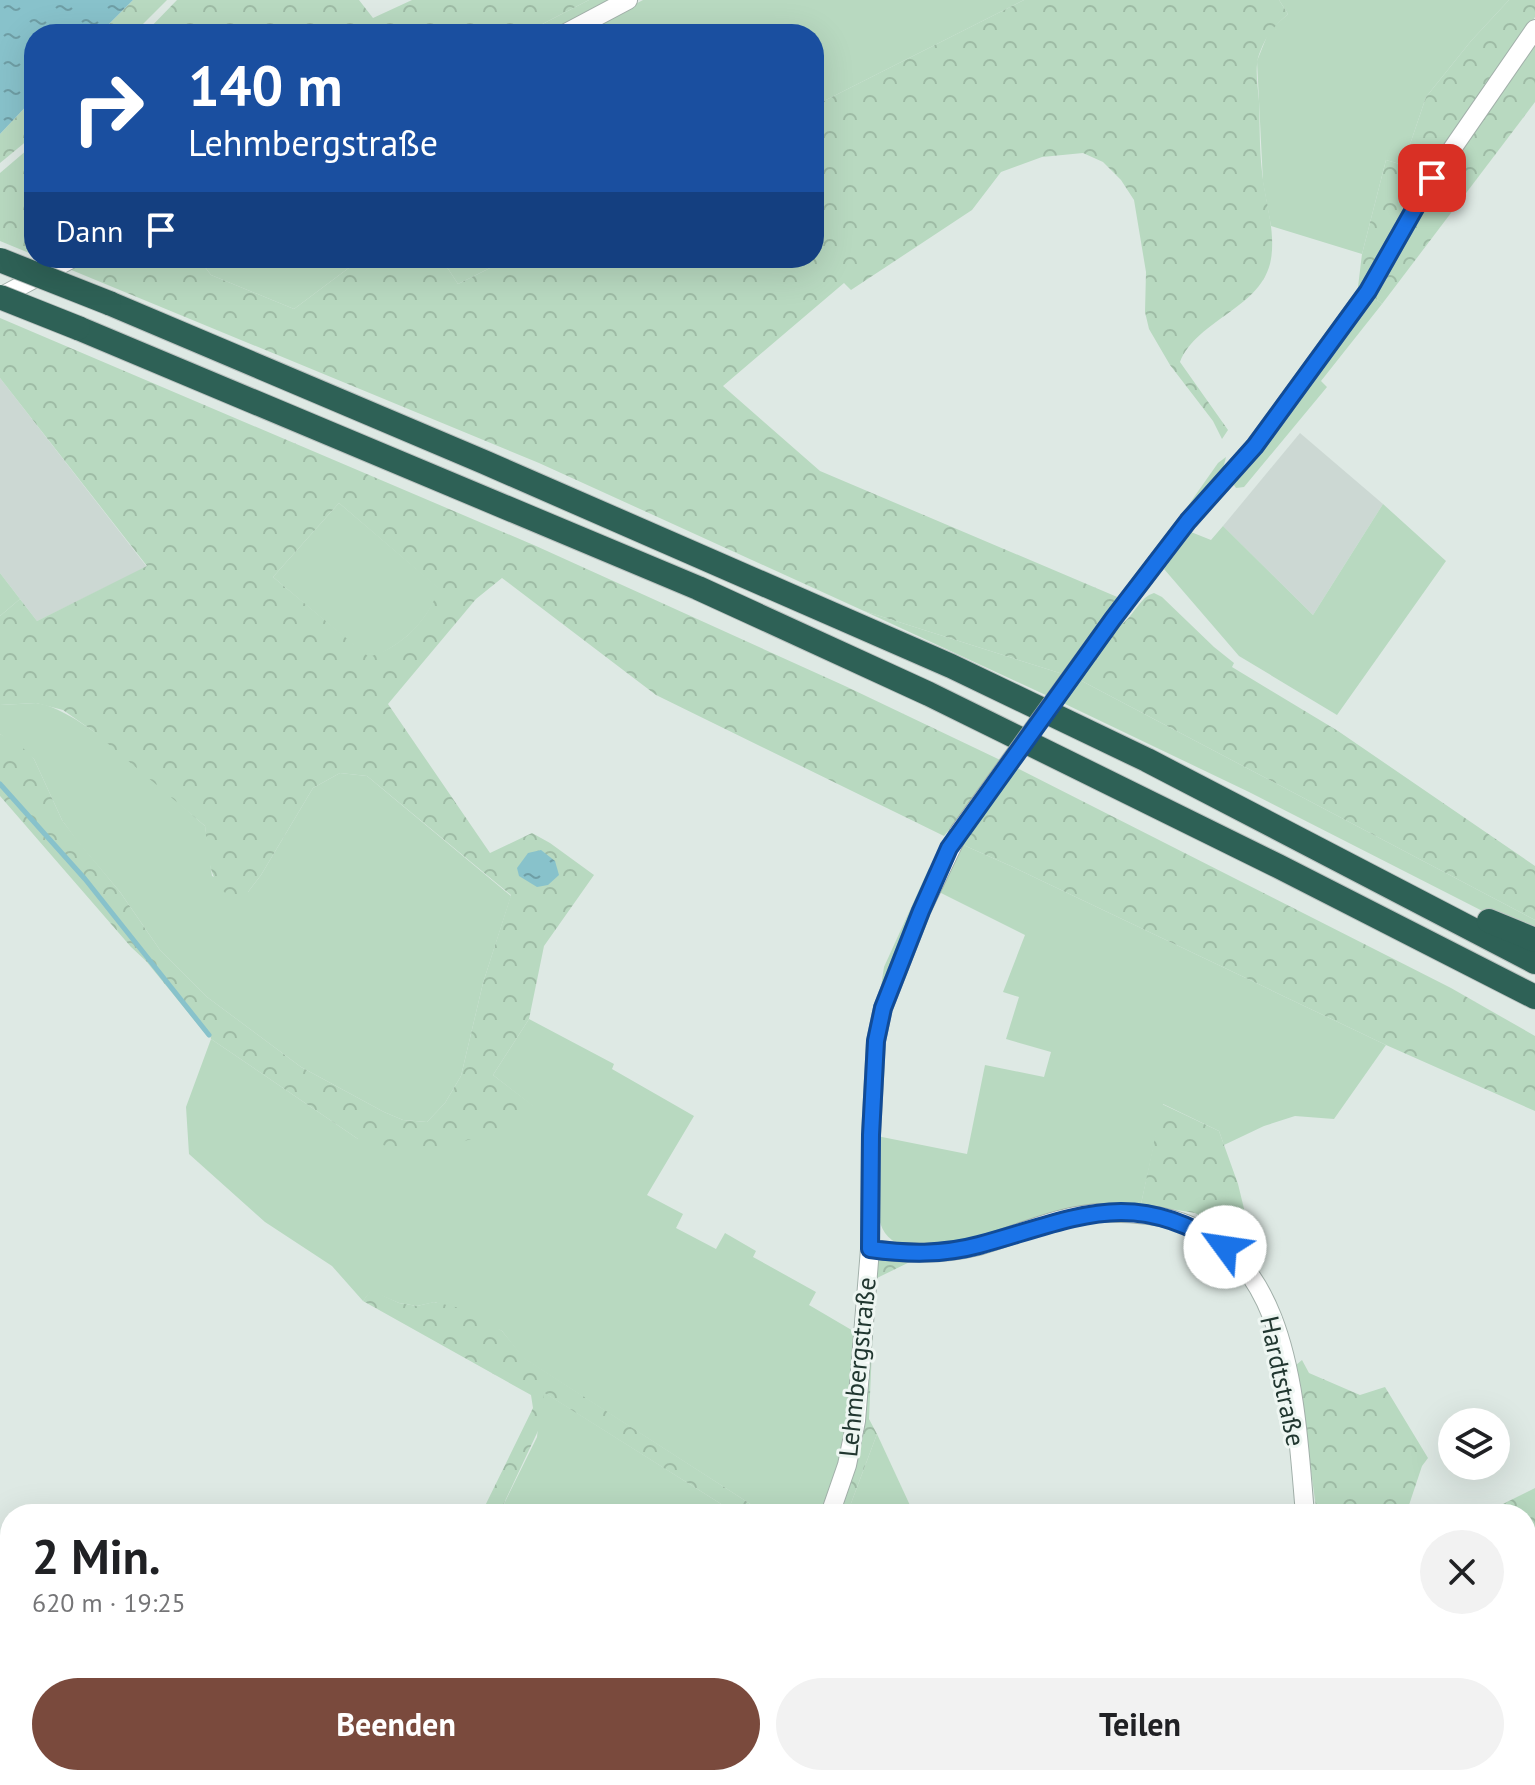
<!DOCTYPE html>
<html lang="de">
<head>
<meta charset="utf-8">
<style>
	body { margin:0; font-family:"PT Sans",sans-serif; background:#f2f2f2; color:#202124; height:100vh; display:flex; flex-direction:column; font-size:30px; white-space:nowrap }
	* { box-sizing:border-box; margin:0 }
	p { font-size:26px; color:#757577 }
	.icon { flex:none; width:44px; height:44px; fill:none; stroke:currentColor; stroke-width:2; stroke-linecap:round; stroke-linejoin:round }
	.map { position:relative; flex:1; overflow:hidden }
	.details { position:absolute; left:0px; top:1504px; width:1536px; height:282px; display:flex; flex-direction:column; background:#fff; border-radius:32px 32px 0 0; box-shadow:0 8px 32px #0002 }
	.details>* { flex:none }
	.hud { position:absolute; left:24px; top:24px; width:800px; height:244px; border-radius:32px; box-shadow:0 8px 32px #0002; background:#1a4fa0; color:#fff; overflow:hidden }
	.controls { position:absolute; left:1438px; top:1408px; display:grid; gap:16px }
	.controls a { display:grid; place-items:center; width:72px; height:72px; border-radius:50%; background:#fff; box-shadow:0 8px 32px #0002; font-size:40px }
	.pin { position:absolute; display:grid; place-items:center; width:68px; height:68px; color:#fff; margin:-34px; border-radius:16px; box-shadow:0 4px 12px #0006 }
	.me { position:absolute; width:88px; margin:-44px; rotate:301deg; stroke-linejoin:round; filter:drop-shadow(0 0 6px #0008) }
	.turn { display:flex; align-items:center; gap:28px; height:168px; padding:0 32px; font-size:36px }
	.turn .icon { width:104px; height:104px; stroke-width:2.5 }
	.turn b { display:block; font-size:56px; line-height:68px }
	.then { display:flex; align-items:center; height:76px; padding:0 32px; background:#0003; gap:16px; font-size:30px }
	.round { display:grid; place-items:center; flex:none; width:84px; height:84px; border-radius:42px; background:#f2f2f2 }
	.headline { display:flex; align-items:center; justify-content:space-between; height:136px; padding:0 32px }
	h1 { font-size:48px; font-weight:700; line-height:60px }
	.button { display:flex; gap:16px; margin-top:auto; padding:16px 32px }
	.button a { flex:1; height:92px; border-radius:48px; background:#7a4a3d; color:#fff; font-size:32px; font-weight:700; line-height:92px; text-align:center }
	.button a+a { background:#f2f2f2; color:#202124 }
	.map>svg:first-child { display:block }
	.built { fill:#ccd8d3 }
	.green { fill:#b8d9c0 }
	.forest { fill:url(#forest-crowns); fill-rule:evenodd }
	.water { fill:url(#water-ripples) }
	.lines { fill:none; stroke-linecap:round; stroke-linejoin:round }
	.stream { stroke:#88c2cb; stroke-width:5 }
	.minor-casing { stroke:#a2b0aa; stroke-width:20 }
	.motorway-casing { stroke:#bcc3c1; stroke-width:26 }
	.minor { stroke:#fff; stroke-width:18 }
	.motorway { stroke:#2e6156; stroke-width:24 }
	.minor-bridge-casing { stroke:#a2b0aa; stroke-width:20; stroke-linecap:butt }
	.motorway-bridge-casing { stroke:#bcc3c1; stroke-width:26; stroke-linecap:butt }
	.minor-bridge { stroke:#fff; stroke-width:18 }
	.motorway-bridge { stroke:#2e6156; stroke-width:24 }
	.route-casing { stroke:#114b97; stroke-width:20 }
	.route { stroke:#1a73e8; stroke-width:14 }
	.labels { text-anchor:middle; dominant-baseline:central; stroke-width:6; stroke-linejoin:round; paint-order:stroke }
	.street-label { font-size:26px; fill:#213730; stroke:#eef6f2 }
</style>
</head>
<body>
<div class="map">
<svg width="1535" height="1785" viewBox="0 0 1535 1785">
	<defs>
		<pattern id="forest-crowns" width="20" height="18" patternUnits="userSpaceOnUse" patternTransform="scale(2)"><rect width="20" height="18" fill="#b8d9c0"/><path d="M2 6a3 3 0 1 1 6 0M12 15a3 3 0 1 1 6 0" fill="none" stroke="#9ebba5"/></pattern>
		<pattern id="water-ripples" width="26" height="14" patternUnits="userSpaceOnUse" patternTransform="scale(2)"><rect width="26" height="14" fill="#88c2cb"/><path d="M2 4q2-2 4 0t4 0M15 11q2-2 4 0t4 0" fill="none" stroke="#6f9ea5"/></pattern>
	</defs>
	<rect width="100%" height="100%" fill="#dee9e4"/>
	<!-- built -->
	<g class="built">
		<polygon points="0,378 147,567 37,621 0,573"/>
		<polygon points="1300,433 1383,504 1313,615 1223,526"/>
	</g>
	<!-- green -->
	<g class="green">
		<polygon points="589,0 612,0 548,34 523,34"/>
		<polygon points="643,0 1024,0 814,106 814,34 579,34"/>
		<polygon points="1279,0 1509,0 1471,41 1426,97 1403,165 1386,160 1362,254 1271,226 1263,182 1257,61 1269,31 1288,14"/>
		<polygon points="198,258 362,258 294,309 211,275"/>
		<polygon points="441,258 510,258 458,284"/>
		<polygon points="1370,294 1382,304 1321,381 1327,387 1244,487 1236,488 1232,482"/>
		<polygon points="1226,457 1223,469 1190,508 1185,510 1218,463"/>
		<path d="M 339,503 L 440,589 C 426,622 403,646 369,658 L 273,577 Z"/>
		<polygon points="1383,504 1446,561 1337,715 1239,656 1164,569 1191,532 1211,540 1223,526 1313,615"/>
		<polygon points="0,573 20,599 0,616"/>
		<polygon points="864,611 1066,675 1050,697"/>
		<polygon points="1078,679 1535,920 1535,935 1506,923 1249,792 1061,702"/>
		<path d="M 36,703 C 83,709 166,793 205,826 L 212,876 L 248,892 L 261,875 L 313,788 L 340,773 L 367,776 L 511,896 L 483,983 L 461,1076 L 445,1103 L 427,1122 L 403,1120 L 384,1112 L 301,1067 L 207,997 L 160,950 L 120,892 L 77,841 L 62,820 L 34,759 L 0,734 L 0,705 Z"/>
		<path d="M 961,844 L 1013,867 L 1386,1045 L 1334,1119 L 1295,1116 L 1264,1126 L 1224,1145 L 1219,1131 L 1163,1104 L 1141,1204 C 1119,1206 1095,1207 1073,1212 C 1034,1221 913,1273 885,1233 C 871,1213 877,1161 877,1136 L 967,1154 L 985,1065 L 1044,1077 L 1051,1052 L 1006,1039 L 1019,997 L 1003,992 L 1025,935 L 937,891 Z"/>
		<polygon points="929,868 931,872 880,993 884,967"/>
		<polygon points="529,1019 614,1064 612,1069 694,1116 647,1195 683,1214 676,1228 716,1249 725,1233 756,1251 753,1257 816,1292 809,1305 855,1332 850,1432 823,1514 766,1514 523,1358 502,1331 435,1302 417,1306 399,1303 371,1291 363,1301 332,1266 265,1222 189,1154 186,1107 211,1039 358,1139 534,1107 493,1075"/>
		<polygon points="542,1391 737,1514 499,1514 537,1437"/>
		<polygon points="877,1434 914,1514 847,1514"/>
		<polygon points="409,1776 551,1776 548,1785 407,1785"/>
		<polygon points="768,1776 1039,1776 1043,1785 771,1785"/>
	</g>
	<!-- forest -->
	<g class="forest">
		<polygon points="133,0 167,0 133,34 99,34"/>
		<polygon points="177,0 359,0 373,18 412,0 589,0 523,34 144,34"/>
		<path d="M 1024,0 L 1279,0 L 1288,14 C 1273,27 1264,38 1258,58 C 1255,71 1258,88 1259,101 C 1260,129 1259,158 1264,186 C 1268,210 1275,235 1271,259 C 1263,308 1197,319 1180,362 L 1228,430 L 1222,439 L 1213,421 L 1170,365 L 1149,329 L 1145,312 L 1146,272 L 1134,200 L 1121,180 L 1103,162 L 1083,153 L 1042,157 L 1001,172 L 972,210 L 851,290 L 844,283 L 723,386 L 820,471 L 1122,599 L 1066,675 L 864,611 L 539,463 L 69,269 L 91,258 L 198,258 L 211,275 L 294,309 L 362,258 L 441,258 L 458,284 L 510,258 L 814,258 L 814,106 Z"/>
		<polygon points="1509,0 1535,0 1535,17 1357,295 1362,254 1386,160 1403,165 1426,97 1471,41"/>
		<polygon points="1535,36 1535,102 1382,304 1370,294 1449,159"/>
		<polygon points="34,98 34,135 0,163 0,134"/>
		<polygon points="34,144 34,255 0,241 0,173"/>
		<path d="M 0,318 L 536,546 L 845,686 L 1017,768 L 1451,988 L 1535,1036 L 1535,1111 L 1386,1045 L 1013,867 L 961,844 L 949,830 L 944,836 L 656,695 L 502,578 L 476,599 L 388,704 L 490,853 L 532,833 L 550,843 L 594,875 L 544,946 L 529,1019 L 493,1075 L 535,1107 L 493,1132 L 449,1146 L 408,1151 L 358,1139 L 211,1039 L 210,1035 L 208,1037 L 146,961 L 131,947 L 0,796 L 0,734 L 21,746 L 34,759 L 62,820 L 77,840 L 120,892 L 160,950 L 207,997 L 301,1067 L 384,1112 L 403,1120 L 427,1122 L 445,1103 L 461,1076 L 483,983 L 511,895 L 367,776 L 340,773 L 313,788 L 261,875 L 248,892 L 229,896 C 207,880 208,851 205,826 L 93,731 L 63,710 L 36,703 L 0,705 L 0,616 L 20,599 L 37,621 L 147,566 L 0,378 ZM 339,503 L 439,589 C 426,622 403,646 369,657 L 273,577 Z"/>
		<path d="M 1154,593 L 1162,597 L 1214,647 L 1234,663 L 1232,667 L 1338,731 L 1535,866 L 1535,920 L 1078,679 L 1120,622 L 1123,623 C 1135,614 1140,597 1154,593 Z"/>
		<polygon points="1162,1104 1219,1131 1238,1184 1255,1254 1223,1229 1195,1213 1141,1204"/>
		<polygon points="877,1255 918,1258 877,1278 874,1302 869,1419 877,1434 847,1514 835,1514"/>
		<polygon points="371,1290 399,1303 417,1306 434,1302 464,1309 502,1331 524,1358 766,1514 737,1514 543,1392 545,1416 499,1514 481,1514 533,1408 531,1395 363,1301"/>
		<polygon points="1302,1360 1309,1373 1360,1395 1385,1387 1428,1458 1422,1466 1406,1514 1317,1514 1296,1365"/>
		<polygon points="1535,1488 1535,1778 1471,1776 1526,1776 1526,1514 1483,1514"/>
	</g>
	<!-- water -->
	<g class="water">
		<polygon points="0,0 133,0 99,34 34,34 34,98 0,134"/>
		<polygon points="541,850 555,861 559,875 548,885 537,887 519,876 517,868 528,853"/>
	</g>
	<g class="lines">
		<!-- stream -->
		<polyline class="stream" points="0,784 85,879 209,1035"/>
		<defs>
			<g id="minor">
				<polyline points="564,34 628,0"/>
				<polyline points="0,297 73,258"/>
				<polyline points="1113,619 1188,521 1255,446 1368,291 1432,178 1535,29"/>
				<path d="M 870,1249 C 907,1254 941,1255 978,1246 C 1011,1237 1043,1222 1076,1216 C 1101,1211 1124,1212 1149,1215 C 1292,1233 1295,1403 1305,1514"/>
				<polyline points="830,1514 847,1465 856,1421 870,1249 871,1135 876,1041 883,1008 921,911 959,832"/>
				<polyline points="1352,1776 1353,1785"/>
				<polyline points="559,1785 563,1776"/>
			</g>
			<g id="motorway">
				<polyline points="109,303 484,462 951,666 1147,760 1535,962"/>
				<polyline points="78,328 698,588 929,694 1278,866 1535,997"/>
				<polyline points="1489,921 1535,940"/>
			</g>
		</defs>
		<!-- minor casing -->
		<use href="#minor" class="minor-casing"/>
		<!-- motorway casing -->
		<use href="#motorway" class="motorway-casing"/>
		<!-- minor -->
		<use href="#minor" class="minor"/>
		<!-- motorway -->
		<use href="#motorway" class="motorway"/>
		<defs>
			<polyline id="minor-bridge" points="959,832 1113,619"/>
			<g id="motorway-bridge">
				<polyline points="0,260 109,303"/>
				<polyline points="0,297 78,328"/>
			</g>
		</defs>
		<!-- minor-bridge casing -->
		<use href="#minor-bridge" class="minor-bridge-casing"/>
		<!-- motorway-bridge casing -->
		<use href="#motorway-bridge" class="motorway-bridge-casing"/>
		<!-- minor-bridge -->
		<use href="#minor-bridge" class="minor-bridge"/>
		<!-- motorway-bridge -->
		<use href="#motorway-bridge" class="motorway-bridge"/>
	</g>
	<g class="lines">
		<defs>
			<path id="route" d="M 1225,1247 C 1131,1185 1075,1219 979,1245 C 942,1255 907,1254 870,1249 L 871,1135 L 876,1041 L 883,1008 L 921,911 L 949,848 L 1113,619 L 1188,521 L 1255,446 L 1368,291 L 1432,178"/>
		</defs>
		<!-- route casing -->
		<use href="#route" class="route-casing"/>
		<!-- route -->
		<use href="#route" class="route"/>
	</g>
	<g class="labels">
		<!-- street labels -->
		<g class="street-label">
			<text transform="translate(857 1367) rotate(-84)">Lehmbergstraße</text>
			<text transform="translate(1283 1381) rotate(78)">Hardtstraße</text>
		</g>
	</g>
</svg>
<div class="controls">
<a><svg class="icon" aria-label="layers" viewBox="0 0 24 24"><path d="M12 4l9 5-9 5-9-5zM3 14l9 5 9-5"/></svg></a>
</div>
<div class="pin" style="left:1432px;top:178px;background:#d93025"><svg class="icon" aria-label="arrive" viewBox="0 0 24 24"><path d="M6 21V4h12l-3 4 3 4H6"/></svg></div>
<svg class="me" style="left:1225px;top:1247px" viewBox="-20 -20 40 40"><circle r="19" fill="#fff"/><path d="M0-13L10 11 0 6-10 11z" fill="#1a73e8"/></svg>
<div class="hud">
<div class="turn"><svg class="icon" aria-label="right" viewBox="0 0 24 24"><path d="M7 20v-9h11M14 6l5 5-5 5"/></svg><div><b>140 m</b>Lehmbergstraße</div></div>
<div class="then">Dann<svg class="icon" aria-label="arrive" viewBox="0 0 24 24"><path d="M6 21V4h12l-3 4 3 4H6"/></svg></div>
</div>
<section class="details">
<div class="headline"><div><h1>2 Min.</h1><p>620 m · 19:25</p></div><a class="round"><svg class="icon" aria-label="close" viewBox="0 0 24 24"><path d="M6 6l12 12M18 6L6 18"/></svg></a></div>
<div class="button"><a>Beenden</a><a>Teilen</a></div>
</section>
</div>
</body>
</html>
